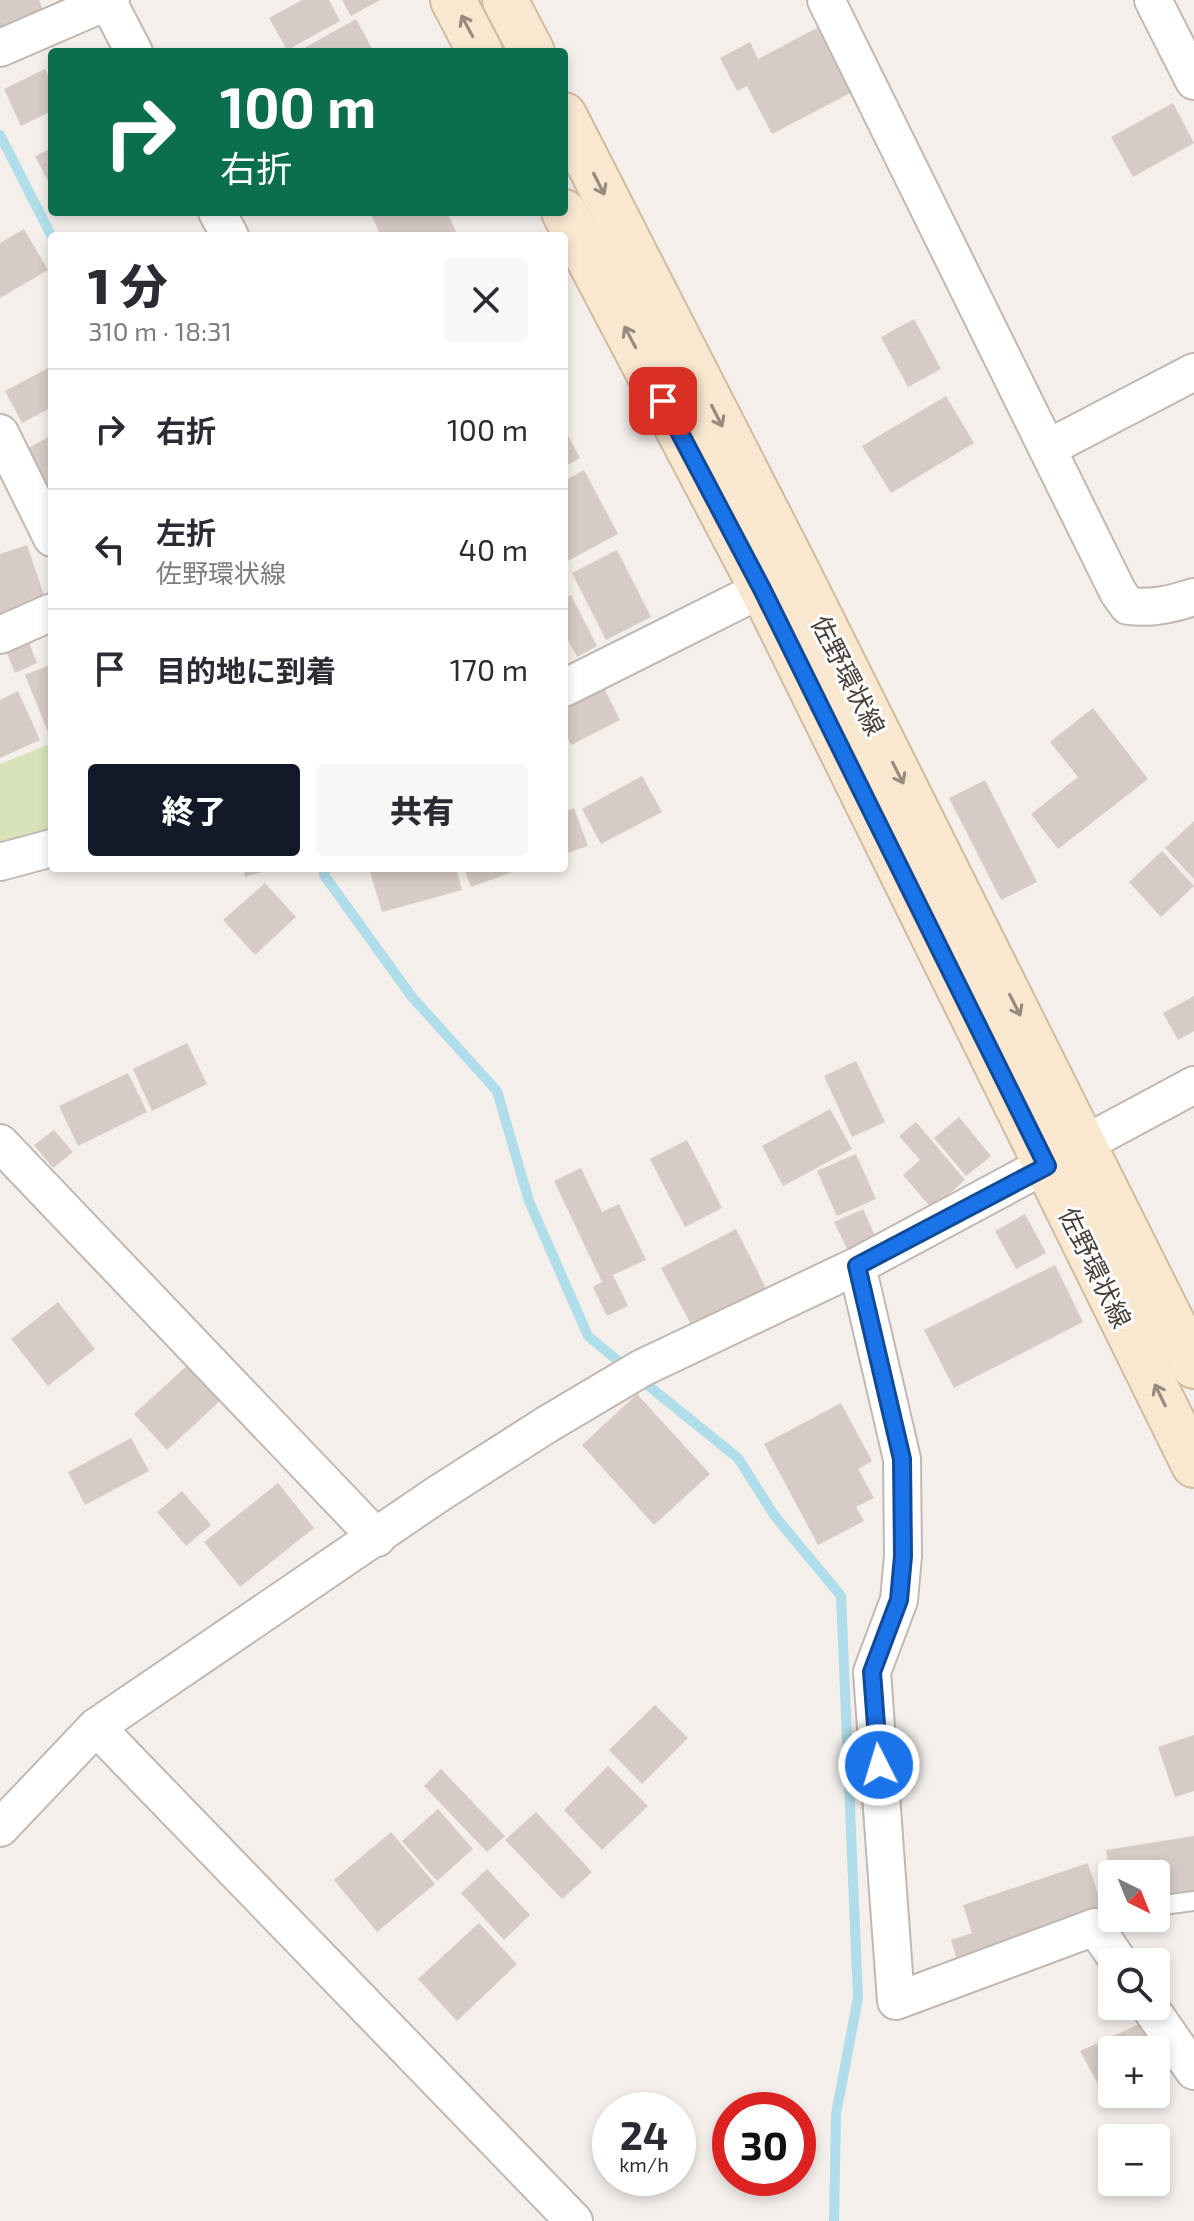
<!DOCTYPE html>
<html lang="ja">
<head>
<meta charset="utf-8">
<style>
	body { margin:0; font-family:"Exo 2","Noto Sans JP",sans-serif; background:#f7f7f7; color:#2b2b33; height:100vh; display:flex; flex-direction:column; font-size:30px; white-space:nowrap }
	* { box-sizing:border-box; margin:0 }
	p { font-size:26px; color:#7c7c81 }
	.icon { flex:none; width:44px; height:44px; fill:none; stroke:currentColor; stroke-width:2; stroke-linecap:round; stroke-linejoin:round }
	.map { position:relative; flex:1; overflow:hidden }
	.sheet { position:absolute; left:48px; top:232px; width:520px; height:640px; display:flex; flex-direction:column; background:#fff; border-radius:8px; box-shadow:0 4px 12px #0003 }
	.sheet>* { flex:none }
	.top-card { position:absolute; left:48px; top:48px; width:520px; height:168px; border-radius:8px; box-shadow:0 4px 12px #0003; background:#0b6e4f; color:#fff; overflow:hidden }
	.needle { width:52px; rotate:137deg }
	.buttons { position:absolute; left:1098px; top:1860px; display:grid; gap:16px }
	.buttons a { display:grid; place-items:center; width:72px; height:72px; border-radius:8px; background:#fff; box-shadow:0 4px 12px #0003; font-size:40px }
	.speed { position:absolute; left:592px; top:2092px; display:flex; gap:16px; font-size:40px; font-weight:700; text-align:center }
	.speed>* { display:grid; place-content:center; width:104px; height:104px; border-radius:50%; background:#fff; box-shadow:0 4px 12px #0003; line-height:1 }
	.speed small { font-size:20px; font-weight:400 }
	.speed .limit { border:12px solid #d22; background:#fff; color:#111 }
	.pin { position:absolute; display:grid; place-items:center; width:68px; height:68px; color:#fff; margin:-34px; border-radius:16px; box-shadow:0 4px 12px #0006 }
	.me { position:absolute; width:88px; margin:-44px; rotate:355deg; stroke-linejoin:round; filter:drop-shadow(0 0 6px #0008) }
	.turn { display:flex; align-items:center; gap:28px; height:168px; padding:0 40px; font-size:36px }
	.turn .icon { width:104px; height:104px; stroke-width:2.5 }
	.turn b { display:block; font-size:56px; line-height:68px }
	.round { display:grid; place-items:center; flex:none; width:84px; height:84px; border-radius:8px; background:#f7f7f7 }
	.headline { display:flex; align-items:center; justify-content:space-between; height:136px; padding:0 40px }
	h1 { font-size:48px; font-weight:800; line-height:60px }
	.cta { display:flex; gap:16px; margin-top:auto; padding:16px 40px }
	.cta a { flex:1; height:92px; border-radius:8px; background:#111827; color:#fff; font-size:32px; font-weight:800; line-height:92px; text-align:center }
	.cta a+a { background:#f7f7f7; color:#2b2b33 }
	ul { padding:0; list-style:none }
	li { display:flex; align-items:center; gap:24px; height:120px; padding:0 40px; border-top:2px solid #e1e1e2 }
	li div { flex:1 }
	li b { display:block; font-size:30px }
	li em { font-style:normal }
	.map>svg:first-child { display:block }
	.green { fill:#d8e3b9 }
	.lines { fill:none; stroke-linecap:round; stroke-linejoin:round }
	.stream { stroke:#afdde9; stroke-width:10 }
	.building { fill:#d7ccc5 }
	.service-casing { stroke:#c1b8b1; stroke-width:22 }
	.minor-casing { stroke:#c1b8b1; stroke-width:40 }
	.secondary-casing { stroke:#d1bba2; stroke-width:48 }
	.service { stroke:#fff; stroke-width:18 }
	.minor { stroke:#fff; stroke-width:36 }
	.secondary { stroke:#f9e7d0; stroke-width:44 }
	.oneway { stroke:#978b7e }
	.route-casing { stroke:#114b97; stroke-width:20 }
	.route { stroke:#1a73e8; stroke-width:14 }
	.labels { text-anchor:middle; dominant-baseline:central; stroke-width:6; stroke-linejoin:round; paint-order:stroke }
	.street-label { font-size:26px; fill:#473f3a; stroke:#fff }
</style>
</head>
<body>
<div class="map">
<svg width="1194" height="2221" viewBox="0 0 1194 2221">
	<rect width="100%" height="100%" fill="#f4efeb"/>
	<!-- green -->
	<polygon class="green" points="52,743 52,834 0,848 0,764"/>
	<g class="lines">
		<!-- stream -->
		<g class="stream">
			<polyline points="0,135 52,237"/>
			<polyline points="325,868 324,875 412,997 497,1091 529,1201 588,1336 628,1369"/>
			<polyline points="640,1379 738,1458 774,1515 841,1596 858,1998 836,2114 834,2221"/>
		</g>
	</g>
	<!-- building -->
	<g class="building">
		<polygon points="0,0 39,0 43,10 0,30"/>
		<polygon points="302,0 329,0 340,21 287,50 269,18"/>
		<polygon points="342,0 380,0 351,16"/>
		<polygon points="356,19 374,52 297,52"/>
		<polygon points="828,22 862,87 772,134 747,86 737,91 720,58 750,42 758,59"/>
		<polygon points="45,69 52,83 52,111 21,126 4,89"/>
		<polygon points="1173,103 1194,143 1133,177 1111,137"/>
		<polygon points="52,148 52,189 35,156"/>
		<polygon points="370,212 447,212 458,236 381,236"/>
		<polygon points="24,229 48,270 0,298 0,243"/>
		<polygon points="914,319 941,369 908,387 881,337"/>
		<polygon points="52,366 52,407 22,423 5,391"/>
		<polygon points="946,396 974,443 891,493 862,446"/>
		<polygon points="564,428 580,458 564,467"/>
		<polygon points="52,435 52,503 23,451"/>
		<polygon points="584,470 618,534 564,563 564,481"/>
		<polygon points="27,545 46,601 0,616 0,554"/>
		<polygon points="617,550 651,617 606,640 572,573"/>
		<polygon points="571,595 597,646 577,657 564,633 564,598"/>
		<polygon points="28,640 37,663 15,673 5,648"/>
		<polygon points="52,664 52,731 48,732 25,675"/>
		<polygon points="604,688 620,720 571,745 564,730 564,708"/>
		<polygon points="18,691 40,740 0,758 0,700"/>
		<polygon points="1093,708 1148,779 1058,849 1031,814 1078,777 1050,742"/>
		<polygon points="642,776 662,812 601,844 582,809"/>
		<polygon points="985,780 1037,882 1001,900 949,798"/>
		<polygon points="574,808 588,846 564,854 564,812"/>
		<polygon points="1194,821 1194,879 1165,848"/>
		<polygon points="1162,851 1194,886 1161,917 1129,882"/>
		<polygon points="243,868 271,868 272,869 245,877"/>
		<polygon points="369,868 456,868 462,890 382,912"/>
		<polygon points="464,868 524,868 471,887"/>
		<polygon points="265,883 296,917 255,955 223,920"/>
		<polygon points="1194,996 1194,1031 1178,1040 1163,1013"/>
		<polygon points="187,1043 207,1084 152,1111 133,1069"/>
		<polygon points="856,1061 885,1122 852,1137 824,1076"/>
		<polygon points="128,1073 147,1112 78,1146 59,1106"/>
		<polygon points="830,1109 852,1149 783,1186 762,1146"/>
		<polygon points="959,1117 991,1156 966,1176 934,1138"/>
		<polygon points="916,1122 965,1180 932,1209 903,1175 920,1160 899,1136"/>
		<polygon points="54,1130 73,1152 53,1168 34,1145"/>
		<polygon points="687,1140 722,1208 685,1227 650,1159"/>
		<polygon points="856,1154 876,1199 837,1216 817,1171"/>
		<polygon points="581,1168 602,1212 619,1204 646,1260 613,1275 628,1306 607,1316 593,1287 602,1282 554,1181"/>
		<polygon points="863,1209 876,1238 848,1251 834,1222"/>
		<polygon points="1025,1214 1046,1253 1016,1269 995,1231"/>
		<polygon points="736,1229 768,1292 694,1330 661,1268"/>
		<polygon points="1055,1265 1083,1322 954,1388 924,1330"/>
		<polygon points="58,1302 95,1349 48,1386 11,1339"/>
		<polygon points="188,1365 220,1401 167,1450 134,1414"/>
		<polygon points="637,1394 710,1474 654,1525 582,1445"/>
		<polygon points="841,1403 872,1461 858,1469 874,1498 856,1507 864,1521 818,1545 764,1444"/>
		<polygon points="131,1438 149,1471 85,1505 68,1472"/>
		<polygon points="278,1483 314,1528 240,1587 204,1542"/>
		<polygon points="182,1491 211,1525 186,1546 157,1512"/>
		<polygon points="655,1705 688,1738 642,1784 609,1750"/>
		<polygon points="1194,1735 1194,1791 1175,1797 1158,1747"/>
		<polygon points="608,1766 648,1806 602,1850 564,1810"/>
		<polygon points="441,1769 505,1836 487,1852 424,1786"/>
		<polygon points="438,1809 473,1849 437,1881 402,1841"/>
		<polygon points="536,1812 592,1872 562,1899 505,1840"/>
		<polygon points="391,1832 435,1884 377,1932 334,1880"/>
		<polygon points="1194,1836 1194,1895 1156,1901 1156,1874 1110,1874 1106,1850"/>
		<polygon points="1088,1863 1103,1910 957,1960 951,1940 972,1933 963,1905"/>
		<polygon points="487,1869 530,1915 504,1940 461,1893"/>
		<polygon points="479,1923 517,1964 457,2021 418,1979"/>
		<polygon points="1146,2021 1169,2067 1156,2074 1156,2050 1112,2050 1112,2096 1106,2099 1080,2051"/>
	</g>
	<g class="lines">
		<defs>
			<polyline id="service" points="1156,1906 1194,1901"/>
			<g id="minor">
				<polyline points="107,0 134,52"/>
				<path d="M 826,0 L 1118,592 L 1128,606 C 1152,609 1172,604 1194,597"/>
				<polyline points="1153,0 1194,81"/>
				<polyline points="0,48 111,0"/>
				<polyline points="217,212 230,236"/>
				<polyline points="0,433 52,538"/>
				<polyline points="1048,448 1194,372"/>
				<polyline points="0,635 52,612"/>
				<polyline points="564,688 784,578"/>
				<polyline points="0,862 52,848"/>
				<polyline points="0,1143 377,1538"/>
				<polyline points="857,1266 902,1459 903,1556 899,1600 872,1672 896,2001 1095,1927 1119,1962"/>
				<polyline points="96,1727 574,2221"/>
				<polyline points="0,1828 96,1727 438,1494 546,1425 642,1368 857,1266 1194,1085"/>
				<polyline points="1149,2006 1194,2071"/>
			</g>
			<g id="secondary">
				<polyline points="453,0 480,52"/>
				<polyline points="505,0 532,52"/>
				<polyline points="564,115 797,571 1194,1366"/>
				<polyline points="564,212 762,589 1194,1465"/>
			</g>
		</defs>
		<!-- service casing -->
		<use href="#service" class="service-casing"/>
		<!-- minor casing -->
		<use href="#minor" class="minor-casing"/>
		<!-- secondary casing -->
		<use href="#secondary" class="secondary-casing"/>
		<!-- service -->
		<use href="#service" class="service"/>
		<!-- minor -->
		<use href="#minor" class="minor"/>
		<!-- secondary -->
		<use href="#secondary" class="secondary"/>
	</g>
	<!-- one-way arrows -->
	<defs><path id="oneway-shaft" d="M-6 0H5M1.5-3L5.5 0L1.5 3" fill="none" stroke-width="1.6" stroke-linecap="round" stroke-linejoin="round" transform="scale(2)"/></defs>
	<g class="oneway">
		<use href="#oneway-shaft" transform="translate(467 26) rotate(-118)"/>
		<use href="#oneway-shaft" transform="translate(599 184) rotate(63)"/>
		<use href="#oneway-shaft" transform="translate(630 337) rotate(-118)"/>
		<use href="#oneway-shaft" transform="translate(717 416) rotate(63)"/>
		<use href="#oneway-shaft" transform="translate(898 773) rotate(63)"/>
		<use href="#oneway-shaft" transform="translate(1015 1005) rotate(63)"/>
		<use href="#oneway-shaft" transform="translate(1160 1395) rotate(-116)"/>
	</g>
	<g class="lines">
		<defs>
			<polyline id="route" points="663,401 762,589 1047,1166 857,1266 902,1459 903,1556 899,1600 872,1672 879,1765"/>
		</defs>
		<!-- route casing -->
		<use href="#route" class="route-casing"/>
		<!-- route -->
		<use href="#route" class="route"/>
	</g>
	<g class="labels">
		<!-- street labels -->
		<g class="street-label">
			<text transform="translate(849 675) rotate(63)">佐野環状線</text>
			<text transform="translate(1096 1267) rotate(64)">佐野環状線</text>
		</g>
	</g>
</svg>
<div class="buttons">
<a><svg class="needle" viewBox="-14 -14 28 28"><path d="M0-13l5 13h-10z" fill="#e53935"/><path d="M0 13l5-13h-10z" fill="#7c7c81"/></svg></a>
<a><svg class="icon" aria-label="search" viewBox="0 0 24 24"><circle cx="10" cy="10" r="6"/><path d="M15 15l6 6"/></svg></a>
<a>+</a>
<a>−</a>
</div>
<div class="speed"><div>24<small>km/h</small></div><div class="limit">30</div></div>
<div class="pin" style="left:663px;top:401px;background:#d93025"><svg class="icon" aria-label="arrive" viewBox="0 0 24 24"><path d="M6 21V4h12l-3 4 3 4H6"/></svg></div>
<svg class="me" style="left:879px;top:1765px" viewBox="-20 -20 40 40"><circle r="17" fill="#1a73e8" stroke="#fff" stroke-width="3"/><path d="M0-11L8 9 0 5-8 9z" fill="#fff"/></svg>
<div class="top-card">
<div class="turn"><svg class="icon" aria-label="right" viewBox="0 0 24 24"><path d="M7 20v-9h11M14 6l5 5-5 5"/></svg><div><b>100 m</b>右折</div></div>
</div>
<section class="sheet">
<div class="headline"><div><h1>1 分</h1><p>310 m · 18:31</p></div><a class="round"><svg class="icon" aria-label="close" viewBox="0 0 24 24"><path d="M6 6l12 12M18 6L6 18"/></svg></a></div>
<ul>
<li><svg class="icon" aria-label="right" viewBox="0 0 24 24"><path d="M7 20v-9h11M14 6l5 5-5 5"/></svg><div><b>右折</b></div><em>100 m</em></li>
<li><svg class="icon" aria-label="left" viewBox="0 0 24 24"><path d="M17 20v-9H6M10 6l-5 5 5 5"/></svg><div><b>左折</b><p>佐野環状線</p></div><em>40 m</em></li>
<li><svg class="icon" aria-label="arrive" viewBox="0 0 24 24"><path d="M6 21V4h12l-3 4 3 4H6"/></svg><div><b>目的地に到着</b></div><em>170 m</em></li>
</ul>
<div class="cta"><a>終了</a><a>共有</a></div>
</section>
</div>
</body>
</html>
